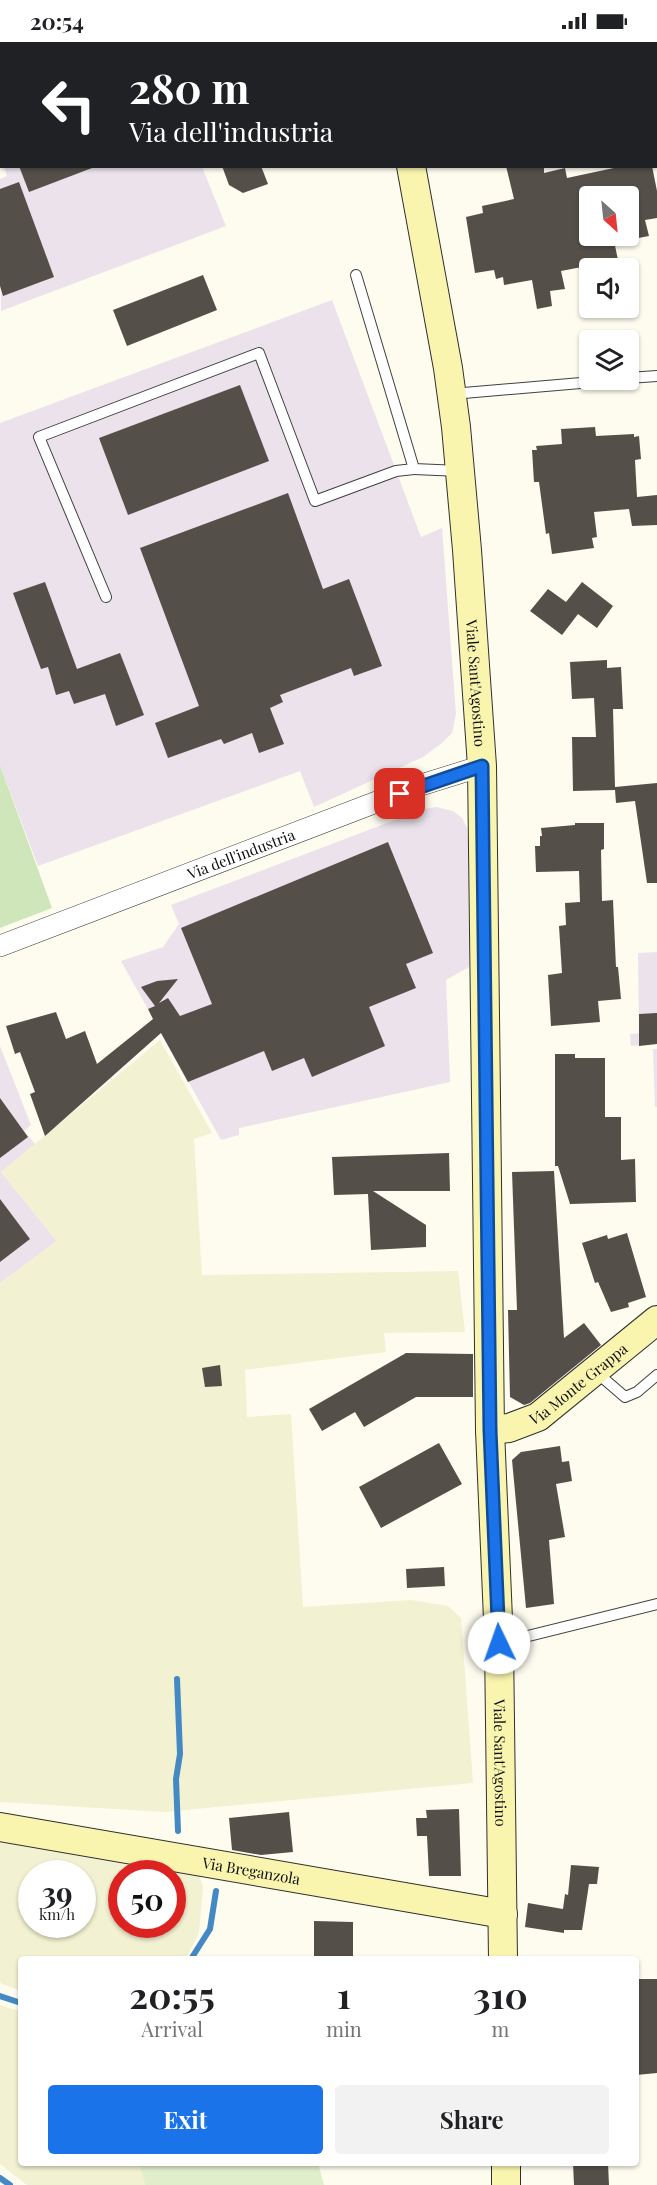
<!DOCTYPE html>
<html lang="en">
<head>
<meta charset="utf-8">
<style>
	body { margin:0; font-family:"Playfair Display",serif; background:#f2f2f2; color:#202124; height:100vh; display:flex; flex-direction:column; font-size:22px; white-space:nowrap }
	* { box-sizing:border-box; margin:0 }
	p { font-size:20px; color:#757577 }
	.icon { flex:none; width:33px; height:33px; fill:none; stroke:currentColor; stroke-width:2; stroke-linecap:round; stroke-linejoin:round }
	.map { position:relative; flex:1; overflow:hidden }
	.drawer { position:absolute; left:18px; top:1914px; width:621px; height:210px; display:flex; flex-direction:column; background:#fff; border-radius:6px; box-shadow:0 2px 4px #0004 }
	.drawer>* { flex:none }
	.hud { position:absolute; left:0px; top:0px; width:657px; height:126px; box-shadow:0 2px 4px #0004; background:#202124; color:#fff; overflow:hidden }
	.needle { width:39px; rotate:153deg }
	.controls { position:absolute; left:579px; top:144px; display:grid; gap:12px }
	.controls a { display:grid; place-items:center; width:60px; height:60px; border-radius:6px; background:#fff; box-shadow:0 2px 4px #0004; font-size:30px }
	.speed { position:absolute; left:18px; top:1818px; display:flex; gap:12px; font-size:30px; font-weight:700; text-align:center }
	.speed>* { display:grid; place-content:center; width:78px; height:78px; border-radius:50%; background:#fff; box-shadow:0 2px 4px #0004; line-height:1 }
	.speed small { font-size:15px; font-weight:400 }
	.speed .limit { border:9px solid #d22; background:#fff; color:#111 }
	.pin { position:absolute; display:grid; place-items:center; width:51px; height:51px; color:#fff; margin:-26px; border-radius:12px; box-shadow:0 3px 9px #0006 }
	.me { position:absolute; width:66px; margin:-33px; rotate:357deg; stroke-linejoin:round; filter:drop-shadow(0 0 4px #0008) }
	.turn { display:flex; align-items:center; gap:21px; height:126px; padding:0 30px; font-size:27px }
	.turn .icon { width:78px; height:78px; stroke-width:2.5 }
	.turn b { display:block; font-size:42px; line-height:51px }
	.eta { display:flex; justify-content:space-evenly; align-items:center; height:102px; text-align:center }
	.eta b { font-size:36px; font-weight:700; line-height:42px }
	.action { display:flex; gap:12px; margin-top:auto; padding:12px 30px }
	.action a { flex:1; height:69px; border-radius:6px; background:#1a73e8; color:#fff; font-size:24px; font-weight:700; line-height:69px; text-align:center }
	.action a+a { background:#f2f2f2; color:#202124 }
	.status { display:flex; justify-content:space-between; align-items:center; height:42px; padding:0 30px; background:#fff; direction:ltr }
	.status svg { height:16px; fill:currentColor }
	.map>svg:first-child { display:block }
	.industrial { fill:#ebe2eb }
	.farmland { fill:#f2f1d1; fill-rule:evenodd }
	.green { fill:#cfe6bb }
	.forest { fill:#b2d59b }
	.pitch { fill:#e0eecc }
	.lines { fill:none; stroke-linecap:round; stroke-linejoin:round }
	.stream { stroke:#4489c3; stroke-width:6 }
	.building { fill:#554f4a }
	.lane-casing { stroke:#404040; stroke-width:12 }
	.street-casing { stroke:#404040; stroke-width:22 }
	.secondary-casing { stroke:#2f2f2f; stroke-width:30 }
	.lane { stroke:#fff; stroke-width:10 }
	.street { stroke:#fff; stroke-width:21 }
	.secondary { stroke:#f9f5af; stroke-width:28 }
	.route-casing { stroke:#114b97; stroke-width:15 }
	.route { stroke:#1a73e8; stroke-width:10 }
	.labels { text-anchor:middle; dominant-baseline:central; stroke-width:6; stroke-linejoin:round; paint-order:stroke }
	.street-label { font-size:15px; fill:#0d0d0d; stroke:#fff }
</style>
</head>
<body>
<div class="status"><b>20:54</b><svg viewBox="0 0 49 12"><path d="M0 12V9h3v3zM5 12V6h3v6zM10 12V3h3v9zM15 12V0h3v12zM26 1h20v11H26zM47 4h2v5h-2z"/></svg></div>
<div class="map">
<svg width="657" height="2143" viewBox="0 0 657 2143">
	<rect width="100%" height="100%" fill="#fefcef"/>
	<!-- industrial -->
	<g class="industrial">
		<polygon points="0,0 152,0 153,1 2,2 1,118"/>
		<polygon points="4,125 202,125 226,184 1,269 0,137 7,134"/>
		<polygon points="332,258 421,495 442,486 456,672 452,691 442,701 423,715 314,765 300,729 38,824 0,723 0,381"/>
		<polygon points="436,765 453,769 462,776 467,786 468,799 469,925 446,938 450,1040 239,1086 239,1093 221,1098 121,919 163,905 179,882 171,863 424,767"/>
		<polygon points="657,910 657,1002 631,1004 630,992 639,991 638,911"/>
		<polygon points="0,1004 31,1083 24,1089 35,1102 1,1130 57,1199 0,1241"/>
		<polygon points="653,1007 657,1007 657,1065 655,1065"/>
	</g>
	<!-- farmland -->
	<g class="farmland">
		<polygon points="160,998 212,1091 194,1097 202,1233 458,1229 465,1290 384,1291 386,1310 245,1328 247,1375 291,1372 303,1565 411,1558 448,1564 461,1576 473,1741 164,1770 0,1760 0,1241 57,1199 1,1130"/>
		<path d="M 0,1798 L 199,1831 L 203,1845 L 199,1890 L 186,1917 L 21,1917 L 21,1949 L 0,1941 ZM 32,1832 L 82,1832 L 82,1882 L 32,1882 ZM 122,1832 L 172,1832 L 172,1882 L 122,1882 Z"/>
		<polygon points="0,1963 21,1970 21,2121 139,2121 145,2143 27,2143 0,2122"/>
	</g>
	<!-- green -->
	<polygon class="green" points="0,723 52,866 0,886"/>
	<!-- forest -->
	<polygon class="forest" points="637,0 657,0 657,81 656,2"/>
	<!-- pitch -->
	<polygon class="pitch" points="139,2121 318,2121 324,2143 145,2143"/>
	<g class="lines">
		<!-- stream -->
		<g class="stream">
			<polyline points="177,1637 180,1712 176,1737 178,1789"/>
			<polyline points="191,1917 210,1887 216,1849"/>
			<polyline points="0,1954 21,1961"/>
			<polyline points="0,2136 10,2143"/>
		</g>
	</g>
	<!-- building -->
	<g class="building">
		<polygon points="19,124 92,124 92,126 29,150"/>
		<polygon points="222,124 261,124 268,142 243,151 229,143"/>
		<polygon points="506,124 544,124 544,131 565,126 567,136 623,124 652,124 657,149 657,176 645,178 649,194 628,198 628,154 590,154 590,194 613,194 618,218 561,229 565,247 550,249 552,264 537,267 532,238 504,243 503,235 496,237 494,228 475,231 466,175 483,171 482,164 514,157"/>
		<polygon points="19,140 54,235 3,254 0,244 0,147"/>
		<polygon points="203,233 217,268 127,304 113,268"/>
		<polygon points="240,343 269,419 128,473 99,396"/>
		<polygon points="595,385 596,394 634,392 634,395 639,394 641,417 635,418 637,455 657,453 657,483 632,484 629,467 594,470 597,495 592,496 594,506 552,512 549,491 546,492 539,440 534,440 532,408 537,408 536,404 562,402 561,387"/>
		<polygon points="288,451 323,547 349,537 382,624 354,634 351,626 280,653 283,660 270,666 284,702 259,711 252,691 224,702 221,697 168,716 155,681 199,664 140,506"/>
		<polygon points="45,540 77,627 120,611 144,673 116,684 105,652 74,662 69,649 56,653 48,625 41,627 13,551"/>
		<polygon points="582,540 613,564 597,586 578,572 562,593 530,569 548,547 566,560"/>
		<polygon points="607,618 607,626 621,625 623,667 613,667 615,745 657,741 657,841 647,841 635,759 616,761 615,748 573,749 572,695 596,695 594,656 572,657 570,620"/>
		<polygon points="575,781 604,781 604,807 601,808 602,859 613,858 616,925 618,925 621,957 598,959 600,980 551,984 548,933 562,931 559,884 566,883 565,861 580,860 579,829 536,830 535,804 540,804 540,794 542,794 541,786 575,783"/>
		<polygon points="388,800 433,911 406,922 416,946 369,965 385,1004 312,1035 304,1016 272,1029 264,1009 188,1040 161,991 45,1094 30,1052 35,1050 20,1010 15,1012 6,984 56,970 66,997 85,989 97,1022 153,977 148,967 155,964 141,945 157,939 178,937 159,961 168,956 180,974 212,962 181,886"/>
		<polygon points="657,971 657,1002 639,1004 639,972"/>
		<polygon points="555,1012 575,1012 575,1016 605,1016 605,1075 621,1075 621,1118 635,1117 636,1160 570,1162 558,1124 555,1124"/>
		<polygon points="0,1056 28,1095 0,1116"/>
		<polygon points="449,1111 450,1149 373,1149 426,1183 426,1205 371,1208 368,1152 334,1153 332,1115"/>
		<polygon points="554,1129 564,1296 584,1281 601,1303 530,1361 524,1363 510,1355 508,1268 517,1268 512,1130"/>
		<polygon points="0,1157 30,1197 0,1220"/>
		<polygon points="627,1191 646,1255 628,1261 629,1265 611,1270 598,1240 595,1241 582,1201 607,1193 608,1197"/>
		<polygon points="406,1311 473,1312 473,1355 416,1355 364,1385 355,1370 322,1389 309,1367"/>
		<polygon points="220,1323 222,1344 205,1345 202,1326"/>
		<polygon points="439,1401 462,1442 381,1486 359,1445"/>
		<polygon points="560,1404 562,1420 569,1419 572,1439 556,1442 565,1495 549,1498 554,1562 526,1566 512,1418 521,1410"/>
		<polygon points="444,1525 445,1544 407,1546 406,1527"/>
		<polygon points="459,1767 461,1834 429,1834 427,1794 417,1794 416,1776 427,1776 426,1768"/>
		<polygon points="289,1770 293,1810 261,1813 232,1808 229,1776"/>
		<polygon points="571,1823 599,1825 597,1842 589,1842 582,1888 564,1888 564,1891 525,1885 528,1861 563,1867 565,1852 568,1853"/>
		<polygon points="314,1879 353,1880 353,1917 314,1917"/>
		<polygon points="636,1937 657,1937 657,2031 636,2033"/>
		<polygon points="573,2121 608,2121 609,2143 574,2143"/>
	</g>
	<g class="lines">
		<defs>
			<g id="lane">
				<polyline points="356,233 414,427 460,429"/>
				<polyline points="628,336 657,334"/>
				<polyline points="452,352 616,338"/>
				<polyline points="106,555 39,395 259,311 315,459 396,429 414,427"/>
				<polyline points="596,1330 625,1355 637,1350 657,1333"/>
				<polyline points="500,1601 657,1562"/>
			</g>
			<g id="street">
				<path id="s1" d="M 0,904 L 421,743 L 482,724"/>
			</g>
			<g id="secondary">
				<polyline points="385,0 385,2"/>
				<path id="s2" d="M 411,124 L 448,326 L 456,385 L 467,508 L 482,724 L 490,1388 L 499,1601 L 503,1917"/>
				<path id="s3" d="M 490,1388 L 509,1386 L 538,1375 L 657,1278"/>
				<path id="s4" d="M 0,1785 L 503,1872"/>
				<polyline points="506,2121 506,2143"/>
			</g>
		</defs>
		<!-- lane casing -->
		<use href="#lane" class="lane-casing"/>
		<!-- street casing -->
		<use href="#street" class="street-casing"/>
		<!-- secondary casing -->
		<use href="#secondary" class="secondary-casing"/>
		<!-- lane -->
		<use href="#lane" class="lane"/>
		<!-- street -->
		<use href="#street" class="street"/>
		<!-- secondary -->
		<use href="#secondary" class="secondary"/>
	</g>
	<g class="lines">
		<defs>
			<polyline id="route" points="400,752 482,724 490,1388 499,1601"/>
		</defs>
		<!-- route casing -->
		<use href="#route" class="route-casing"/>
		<!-- route -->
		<use href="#route" class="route"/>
	</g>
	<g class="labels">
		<!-- street labels -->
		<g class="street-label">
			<text stroke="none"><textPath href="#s2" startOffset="522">Viale Sant'Agostino</textPath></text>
			<text stroke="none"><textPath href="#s1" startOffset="258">Via dell'industria</textPath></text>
			<text stroke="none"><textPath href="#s3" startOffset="102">Via Monte Grappa</textPath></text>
			<text stroke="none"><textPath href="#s2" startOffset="1602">Viale Sant'Agostino</textPath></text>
			<text stroke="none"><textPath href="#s4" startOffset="255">Via Breganzola</textPath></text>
		</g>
	</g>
</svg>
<div class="controls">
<a><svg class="needle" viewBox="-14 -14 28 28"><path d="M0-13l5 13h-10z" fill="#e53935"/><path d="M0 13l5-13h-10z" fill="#757577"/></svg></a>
<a><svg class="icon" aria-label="sound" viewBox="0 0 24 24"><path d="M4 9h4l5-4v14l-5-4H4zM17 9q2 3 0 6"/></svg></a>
<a><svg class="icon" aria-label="layers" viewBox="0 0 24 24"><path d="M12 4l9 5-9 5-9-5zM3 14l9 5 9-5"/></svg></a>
</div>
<div class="speed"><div>39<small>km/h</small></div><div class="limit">50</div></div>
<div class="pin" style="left:400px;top:752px;background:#d93025"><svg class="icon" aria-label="arrive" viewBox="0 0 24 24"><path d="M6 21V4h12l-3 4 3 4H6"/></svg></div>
<svg class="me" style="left:499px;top:1601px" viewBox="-20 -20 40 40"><circle r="19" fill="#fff"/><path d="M0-13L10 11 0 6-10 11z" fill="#1a73e8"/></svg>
<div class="hud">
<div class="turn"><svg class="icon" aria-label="left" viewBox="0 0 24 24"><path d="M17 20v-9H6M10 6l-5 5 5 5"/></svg><div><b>280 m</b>Via dell'industria</div></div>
</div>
<section class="drawer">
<div class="eta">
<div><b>20:55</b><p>Arrival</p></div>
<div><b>1</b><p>min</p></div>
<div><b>310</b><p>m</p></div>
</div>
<div class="action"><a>Exit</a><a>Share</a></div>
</section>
</div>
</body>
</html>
